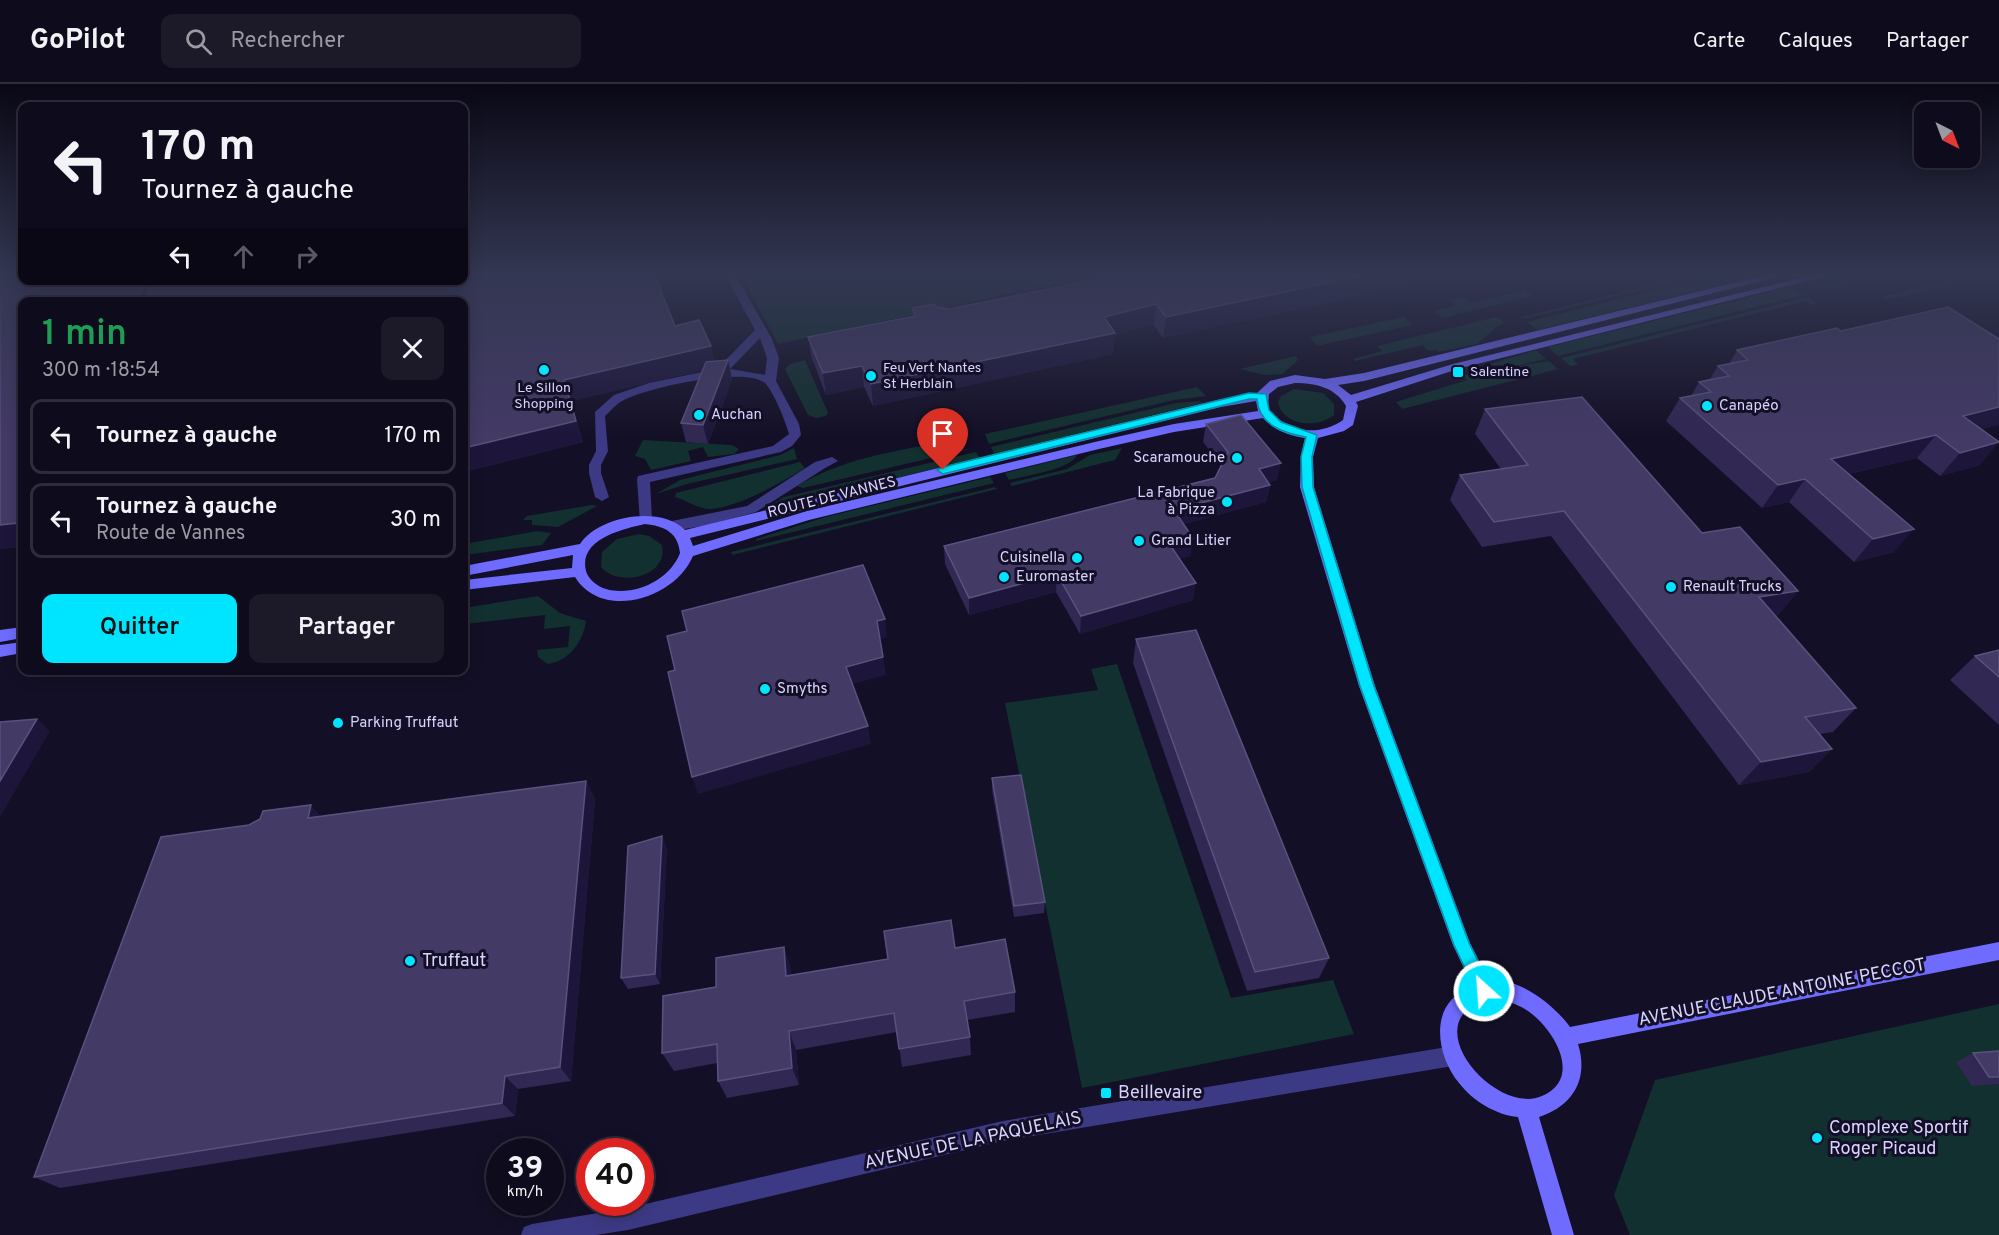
<!DOCTYPE html>
<html lang="fr">
<head>
<meta charset="utf-8">
<style>
	body { margin:0; font-family:Overpass,sans-serif; background:#1c1929; color:#f1f3f6; height:100vh; display:flex; flex-direction:column; font-size:22px; white-space:nowrap }
	* { box-sizing:border-box; margin:0 }
	p { font-size:20px; color:#9b9ba3 }
	.icon { flex:none; width:33px; height:33px; fill:none; stroke:currentColor; stroke-width:2; stroke-linecap:round; stroke-linejoin:round }
	.map { position:relative; flex:1; overflow:hidden }
	.details { position:absolute; left:18px; top:213px; width:450px; height:378px; display:flex; flex-direction:column; background:#0e0b1c; border-radius:12px; box-shadow:0 3px 15px #0003,0 0 0 2px #2e2b3b }
	.details>* { flex:none }
	.top-card { position:absolute; left:18px; top:18px; width:450px; height:183px; border-radius:12px; box-shadow:0 3px 15px #0003,0 0 0 2px #2e2b3b; background:#0e0b1c; color:#f1f3f6; overflow:hidden }
	.needle { width:39px; rotate:138deg }
	.fabs { position:absolute; left:1914px; top:18px; display:grid; gap:12px }
	.fabs a { display:grid; place-items:center; width:66px; height:66px; border-radius:12px; background:#0e0b1c; box-shadow:0 3px 15px #0003,0 0 0 2px #2e2b3b; font-size:30px }
	.speed { position:absolute; left:486px; top:1054px; display:flex; gap:12px; font-size:30px; font-weight:700; text-align:center }
	.speed>* { display:grid; place-content:center; width:78px; height:78px; border-radius:50%; background:#0e0b1c; box-shadow:0 3px 15px #0003,0 0 0 2px #2e2b3b; line-height:1 }
	.speed small { font-size:15px; font-weight:400 }
	.speed .limit { border:9px solid #d22; background:#fff; color:#111 }
	.pin { position:absolute; display:grid; place-items:center; width:51px; height:51px; color:#fff; margin:-62px -26px; border-radius:50% 50% 50% 0; rotate:-45deg; box-shadow:0 0 6px #0007 }
	.pin .icon { rotate:45deg }
	.me { position:absolute; width:66px; margin:-33px; rotate:334deg; stroke-linejoin:round; filter:drop-shadow(0 0 4px #0008) }
	.turn { display:flex; align-items:center; gap:21px; height:126px; padding:0 24px; font-size:27px }
	.turn .icon { width:78px; height:78px; stroke-width:2.5 }
	.turn b { display:block; font-size:42px; line-height:51px }
	.lanes { display:flex; align-items:center; height:57px; padding:0 24px; background:#0003; justify-content:center; gap:30px; direction:ltr }
	.lanes .off { opacity:.35 }
	.round { display:grid; place-items:center; flex:none; width:63px; height:63px; border-radius:12px; background:#1c1929 }
	.overview { display:flex; align-items:center; justify-content:space-between; height:102px; padding:0 24px }
	h1 { font-size:36px; font-weight:600; line-height:45px; color:#1e9e55 }
	.action { display:flex; gap:12px; margin-top:auto; padding:12px 24px }
	.action a { flex:1; height:69px; border-radius:12px; background:#00e5ff; color:#111; font-size:24px; font-weight:600; line-height:69px; text-align:center }
	.action a+a { background:#1c1929; color:#f1f3f6 }
	ul { padding:0; list-style:none }
	li { display:flex; align-items:center; gap:18px; height:75px; margin:0 12px 9px; padding:0 12px; border:3px solid #2e2b3b; border-radius:12px }
	li div { flex:1 }
	li b { display:block; font-size:22px }
	li em { font-style:normal }
	header { display:flex; align-items:center; gap:36px; box-sizing:border-box; height:84px; padding:0 30px; background:#0e0b1c; border-bottom:2px solid #2e2b3b }
	header strong { font-size:28px }
	nav { display:flex; gap:33px; margin-inline-start:auto; font-size:21px }
	.search { width:420px; height:54px; background:#1c1929; display:flex; align-items:center; gap:15px; box-sizing:border-box; padding:0 21px; border-radius:12px; color:#9b9ba3; font-size:22px }
	.map>svg:first-child { display:block }
	.green { fill:#12302f }
	.lines { fill:none; stroke-linecap:round; stroke-linejoin:round }
	.stream { stroke:#0c2248; stroke-width:7 }
	.street { fill:#3d3a85; fill-rule:evenodd }
	.secondary { fill:#6f6bff; fill-rule:evenodd }
	.wall { fill:#312854 }
	.shaded-wall { fill:#1d163a }
	.building { fill:#433a66; stroke:#5a527e; stroke-width:1.5 }
	.route { fill:#00e5ff; stroke:#0095a6; stroke-width:1.5 }
	.poi-dot { fill:#00e5ff; stroke:#130f26; stroke-width:2 }
	.labels { text-anchor:middle; dominant-baseline:central; stroke-width:6; stroke-linejoin:round; paint-order:stroke }
	.far-poi-label { font-size:14px; fill:#d9d4ff; stroke:#130f26; text-anchor:start }
	.poi-label { font-size:15px; fill:#d9d4ff; stroke:#130f26; text-anchor:start }
	.street-label { font-size:15px; fill:#d9d4ff; stroke:#130f26 }
	.near-poi-label { font-size:18px; fill:#d9d4ff; stroke:#130f26; text-anchor:start }
	.near-street-label { font-size:18px; fill:#d9d4ff; stroke:#130f26 }
</style>
</head>
<body>
<header>
<strong>GoPilot</strong>
<div class="search"><svg class="icon" aria-label="search" viewBox="0 0 24 24"><circle cx="10" cy="10" r="6"/><path d="M15 15l6 6"/></svg>Rechercher</div>
<nav><a>Carte</a><a>Calques</a><a>Partager</a></nav>
</header>
<div class="map">
<svg width="1999" height="1151" viewBox="0 0 1999 1151">
	<rect width="100%" height="100%" fill="#130f26"/>
	<!-- green -->
	<g class="green">
		<polygon points="742,192 1092,192 778,260"/>
		<polygon points="1689,192 1698,192 1524,235 1521,233"/>
		<polygon points="1712,192 1756,192 1537,246 1527,238"/>
		<polygon points="1835,192 1879,192 1821,207 1809,199"/>
		<polygon points="1962,192 1982,192 1888,216 1882,213"/>
		<polygon points="1520,200 1532,212 1442,234 1434,227 1456,222 1450,216 1463,213 1470,219 1523,207"/>
		<polygon points="1791,203 1803,211 1558,272 1548,263"/>
		<polygon points="1808,213 1817,220 1811,221 1805,217 1573,275 1578,281 1570,282 1561,274"/>
		<polygon points="1404,233 1412,241 1317,262 1310,253"/>
		<polygon points="1497,233 1504,239 1496,243 1477,260 1438,268 1436,266 1428,267 1423,261 1355,277 1353,275 1382,267 1377,262"/>
		<polygon points="1536,266 1546,275 1520,281 1487,281"/>
		<polygon points="1296,272 1298,276 1282,290 1265,291 1240,285"/>
		<polygon points="805,276 828,329 826,332 816,334 808,331 785,285 790,280"/>
		<polygon points="1549,277 1558,285 1402,325 1396,318 1467,296 1463,291"/>
		<polygon points="1197,303 1206,312 1174,316 989,360 985,350"/>
		<path d="M 1294,305 L 1323,309 L 1334,320 L 1334,331 C 1317,345 1283,342 1278,318 L 1281,312 Z"/>
		<polygon points="1200,317 1202,319 994,370 991,363 1176,319"/>
		<polygon points="643,356 732,361 739,365 734,370 708,373 703,363 688,367 691,377 651,386 645,375 635,372"/>
		<path d="M 942,358 L 948,368 L 974,364 L 803,404 L 797,402 C 842,375 891,368 942,358 Z"/>
		<polygon points="794,364 797,375 687,400 656,410 680,396 780,371"/>
		<polygon points="1122,364 1115,376 1012,402 1010,399 1067,385 1090,371"/>
		<polygon points="976,368 980,374 763,426 784,413"/>
		<path d="M 1077,371 C 1072,385 1025,392 1009,396 L 1005,389 Z"/>
		<path d="M 800,378 L 805,384 C 780,399 739,423 711,425 C 701,426 685,416 675,413 L 676,409 Z"/>
		<polygon points="990,393 994,399 756,457 756,455 826,433"/>
		<polygon points="995,403 997,405 732,471 731,468"/>
		<polygon points="592,421 597,422 558,443 532,441 532,436 523,436 527,432"/>
		<polygon points="538,447 551,449 542,461 464,471 464,460"/>
		<path d="M 639,450 L 649,452 L 662,461 C 669,493 618,504 601,483 L 602,468 L 617,455 Z"/>
		<path d="M 538,512 L 560,529 L 586,537 C 583,558 569,577 548,580 L 538,573 L 537,566 L 568,563 L 570,542 L 544,545 L 545,531 L 464,540 L 464,524 Z"/>
		<polygon points="1117,580 1231,914 1333,896 1354,950 1082,1004 1005,619 1098,606 1091,585"/>
		<polygon points="1999,920 1999,1151 1630,1151 1614,1111 1655,996"/>
	</g>
	<g class="lines">
		<!-- stream -->
		<g class="stream">
			<polyline points="1020,192 1027,201 1018,204 1022,218"/>
			<polyline points="1032,192 1042,199"/>
		</g>
		<!-- street -->
		<g class="street">
			<path d="M 726,192 L 736,192 L 772,255 L 779,274 L 776,297 L 799,340 L 801,351 L 792,362 L 781,368 L 650,398 L 652,435 L 645,440 L 640,438 L 637,395 L 638,392 L 773,362 L 789,350 C 786,338 774,309 766,300 C 748,281 644,304 622,317 C 616,320 611,327 605,332 L 608,367 L 601,381 L 601,389 L 609,413 L 602,417 L 595,413 L 589,389 L 589,381 L 596,367 L 595,328 L 614,311 L 649,299 L 717,285 L 755,246 ZM 760,254 L 767,274 L 765,291 L 730,285 Z"/>
			<polygon points="832,373 838,377 825,384 756,428 709,441 672,447 665,442 672,437 747,422 815,378"/>
			<polygon points="1453,962 1460,965 1463,972 1460,979 1453,982 1003,1057 628,1146 596,1151 521,1151 524,1143 532,1140 628,1124 1003,1037"/>
		</g>
		<!-- secondary -->
		<g class="secondary">
			<path d="M 1762,192 L 1781,192 L 1364,297 L 1338,301 L 1351,311 L 1453,280 L 1808,192 L 1827,192 L 1461,284 L 1356,318 L 1358,322 L 1353,341 L 1344,347 L 1318,354 L 1313,373 L 1314,403 L 1375,602 L 1470,859 L 1490,898 C 1517,891 1555,922 1570,943 L 1999,858 L 1999,876 L 1578,960 C 1589,995 1573,1022 1539,1033 L 1574,1151 L 1552,1151 L 1518,1033 C 1496,1031 1473,1017 1459,999 C 1435,970 1428,916 1473,903 L 1453,861 L 1359,602 L 1300,403 L 1301,373 L 1305,354 C 1289,352 1274,346 1263,334 L 1174,348 L 1099,365 L 809,436 L 693,472 C 675,515 602,537 575,493 L 464,506 L 464,496 L 572,484 L 573,471 L 464,492 L 464,482 L 580,460 C 599,432 660,421 685,446 L 1221,315 L 1257,309 L 1270,297 L 1295,291 L 1325,295 L 1364,289 ZM 1295,299 C 1315,299 1335,303 1346,322 L 1343,336 C 1319,353 1286,349 1268,324 L 1269,310 L 1278,303 ZM 1256,317 L 1258,327 L 1174,340 L 1099,357 L 807,427 L 693,462 L 690,454 L 1221,323 ZM 645,440 C 664,442 678,448 680,469 C 670,496 634,513 606,505 C 598,503 588,495 586,487 C 578,455 623,445 645,440 ZM 1494,915 C 1506,917 1518,920 1528,927 C 1553,944 1584,994 1542,1012 C 1498,1031 1426,951 1472,922 C 1478,918 1487,917 1494,915 Z"/>
			<polygon points="22,543 22,554 0,558 0,546"/>
			<polygon points="22,558 22,569 0,573 0,561"/>
		</g>
	</g>
	<!-- wall -->
	<g class="wall">
		<polygon points="0,192 22,192 22,196 464,196 464,192 655,192 675,242 699,236 711,262 714,277 728,276 732,295 708,360 686,358 681,339 703,286 571,317 583,358 464,388 464,218 22,218 22,463 0,465"/>
		<polygon points="1453,192 1163,254 1154,241 1115,251 1113,270 873,322 864,303 826,311 812,274 808,253 912,232 912,224 936,223 949,225"/>
		<polygon points="1737,266 1982,346 1980,381 1940,392 1917,374 1849,390 1894,468 1854,478 1789,418 1762,424 1666,337 1680,314 1691,312 1699,298 1710,295 1718,282 1729,280"/>
		<polygon points="1485,325 1702,449 1798,507 1778,531 1775,532 1856,624 1833,648 1820,650 1832,665 1809,688 1739,701 1551,452 1482,463 1450,416 1460,391 1501,385 1475,350"/>
		<polygon points="1206,340 1277,396 1269,398 1270,401 1266,418 1184,440 1193,454 1190,472 1179,475 1193,516 1080,550 1056,508 969,531 945,480 944,462 1215,394 1222,382 1203,358"/>
		<polygon points="1136,555 1329,874 1319,894 1247,907 1133,579"/>
		<polygon points="1999,566 1999,641 1950,596 1975,572"/>
		<polygon points="992,694 1045,818 1044,829 1014,833 992,706"/>
		<polygon points="586,697 595,715 571,997 518,1005 515,1032 60,1104 34,1093 321,732"/>
		<polygon points="667,763 660,900 628,905 621,894"/>
		<polygon points="955,864 1015,908 1015,928 967,936 970,953 971,971 902,983 897,948 796,966 799,1001 727,1014 718,997 717,979 674,987 662,969 716,903 791,883 791,891"/>
		<polygon points="1999,967 1999,1000 1972,1002 1956,978 1973,969"/>
	</g>
	<!-- shaded-wall -->
	<g class="shaded-wall">
		<polygon points="1361,192 1453,192 1163,254 1166,233"/>
		<polygon points="147,196 152,196 161,218 136,218"/>
		<polygon points="1156,220 1154,241 1115,251 1113,270 873,322 871,300 1104,233"/>
		<polygon points="711,262 716,283 571,317 583,358 464,388 464,364 564,296"/>
		<polygon points="728,276 732,295 708,360 703,341"/>
		<polygon points="862,282 864,303 826,311 823,289"/>
		<polygon points="1999,323 1999,341 1944,356 1963,332"/>
		<polygon points="1936,351 1917,374 1814,398 1831,375"/>
		<polygon points="1999,358 1980,381 1940,392 1960,369"/>
		<polygon points="1281,379 1277,396 1255,402 1259,385"/>
		<polygon points="1805,395 1789,418 1762,424 1778,401"/>
		<polygon points="1270,401 1266,418 1171,444 1174,426"/>
		<polygon points="22,431 22,463 0,465 0,441"/>
		<polygon points="1914,445 1894,468 1854,478 1873,455"/>
		<polygon points="1193,454 1190,472 1167,478 1170,461"/>
		<polygon points="1057,490 1056,508 969,531 969,514"/>
		<polygon points="1196,499 1193,516 1080,550 1081,532"/>
		<polygon points="1798,507 1778,531 1741,538 1759,513"/>
		<polygon points="885,535 887,553 879,555 877,537"/>
		<polygon points="883,573 886,591 849,601 846,583"/>
		<polygon points="37,635 50,647 0,733 0,697"/>
		<polygon points="868,642 871,660 698,710 692,693"/>
		<polygon points="1832,665 1809,688 1739,701 1761,678"/>
		<polygon points="586,697 595,715 571,997 560,983"/>
		<polygon points="311,721 326,738 308,734"/>
		<polygon points="662,752 667,763 660,900 655,890"/>
		<polygon points="784,863 791,883 792,911 786,892"/>
		<polygon points="789,947 796,966 799,1001 792,984"/>
		<polygon points="505,992 518,1005 515,1032 502,1019"/>
	</g>
	<!-- building -->
	<g class="building">
		<polygon points="0,192 22,192 22,196 147,196 136,218 22,218 22,431 18,439 0,441"/>
		<polygon points="464,192 655,192 675,242 699,236 711,262 564,296 576,337 464,364 464,218 146,218 149,196 464,196"/>
		<polygon points="1114,192 1361,192 1166,233 1156,220 1104,233 1115,249 871,300 862,282 823,289 808,253 916,232 912,224 934,220 936,223 949,225"/>
		<polygon points="1948,223 1999,255 1999,323 1963,332 1999,358 1960,369 1936,351 1831,375 1914,445 1873,455 1805,395 1778,401 1680,314 1711,308 1699,298 1729,292 1718,282 1748,276 1737,266 1837,244 1841,247"/>
		<polygon points="728,276 703,341 681,339 706,278"/>
		<polygon points="1582,313 1702,449 1740,443 1798,507 1759,513 1856,624 1805,633 1832,665 1761,678 1564,427 1494,438 1460,391 1528,381 1485,325"/>
		<polygon points="1241,331 1281,379 1259,385 1270,401 1174,426 1193,454 1170,461 1196,499 1081,532 1057,490 969,514 944,462 1215,394 1228,368 1206,340"/>
		<polygon points="863,481 885,535 877,537 883,573 846,583 868,642 692,693 668,588 675,586 667,552 687,547 682,527"/>
		<polygon points="1196,546 1329,874 1255,888 1136,555"/>
		<polygon points="1999,566 1999,593 1975,572"/>
		<polygon points="37,635 0,697 0,638"/>
		<polygon points="1021,691 1045,818 1014,822 992,694"/>
		<polygon points="586,697 560,983 505,992 502,1019 34,1093 161,753 249,741 260,735 263,727 311,721 308,734"/>
		<polygon points="662,752 655,890 621,894 628,762"/>
		<polygon points="951,836 955,864 1005,855 1015,908 964,917 970,953 899,965 894,929 789,947 792,984 718,997 717,960 662,969 663,912 716,903 716,874 784,863 786,892 888,875 884,847"/>
		<polygon points="1999,967 1999,993 1989,993 1973,969"/>
	</g>
	<!-- sky -->
	<linearGradient id="sky" x2="0" y2="1"><stop stop-color="#0a0815"/><stop offset="0.54" stop-color="#333752"/><stop offset="1" stop-color="#333752" stop-opacity="0"/></linearGradient>
	<rect width="1999" height="353" fill="url(#sky)"/>
	<!-- route -->
	<path class="route" d="M 1249,309 L 1266,310 L 1269,326 L 1281,338 L 1317,351 L 1312,373 L 1313,403 L 1374,602 L 1469,859 L 1493,907 L 1490,912 L 1484,915 L 1478,912 L 1454,861 L 1360,602 L 1302,403 L 1301,373 L 1306,353 C 1283,349 1259,341 1257,315 L 1249,315 L 943,390 L 937,386 L 943,383 Z"/>
	<!-- markers -->
	<g class="poi-dot">
		<circle cx="544" cy="286" r="6"/>
		<rect x="1452" y="282" width="12" height="12" rx="3"/>
		<circle cx="871" cy="292" r="6"/>
		<circle cx="1707" cy="322" r="6"/>
		<circle cx="699" cy="331" r="6"/>
		<circle cx="1237" cy="374" r="6"/>
		<circle cx="1227" cy="418" r="6"/>
		<circle cx="1139" cy="457" r="6"/>
		<circle cx="1077" cy="474" r="6"/>
		<circle cx="1004" cy="493" r="6"/>
		<circle cx="1671" cy="503" r="6"/>
		<circle cx="765" cy="605" r="6"/>
		<circle cx="338" cy="639" r="6"/>
		<circle cx="410" cy="877" r="6"/>
		<rect x="1100" y="1003" width="12" height="12" rx="3"/>
		<circle cx="1817" cy="1054" r="6"/>
	</g>
	<g class="labels">
		<!-- far-poi labels -->
		<g class="far-poi-label">
			<text x="883" y="284">Feu Vert Nantes<tspan x="883" dy="16">St Herblain</tspan></text>
			<text x="1470" y="288">Salentine</text>
			<text x="544" y="304" text-anchor="middle">Le Sillon<tspan x="544" dy="16">Shopping</tspan></text>
		</g>
		<!-- poi labels -->
		<g class="poi-label">
			<text x="1719" y="322">Canapéo</text>
			<text x="711" y="331">Auchan</text>
			<text x="1225" y="374" text-anchor="end">Scaramouche</text>
			<text x="1215" y="409" text-anchor="end">La Fabrique<tspan x="1215" dy="17">à Pizza</tspan></text>
			<text x="1151" y="457">Grand Litier</text>
			<text x="1065" y="474" text-anchor="end">Cuisinella</text>
			<text x="1016" y="493">Euromaster</text>
			<text x="1683" y="503">Renault Trucks</text>
			<text x="777" y="605">Smyths</text>
			<text x="350" y="639">Parking Truffaut</text>
		</g>
		<!-- street labels -->
		<g class="street-label">
			<text transform="translate(832 414) rotate(-14)">ROUTE DE VANNES</text>
		</g>
		<!-- near-poi labels -->
		<g class="near-poi-label">
			<text x="422" y="877">Truffaut</text>
			<text x="1118" y="1009">Beillevaire</text>
			<text x="1829" y="1044">Complexe Sportif<tspan x="1829" dy="21">Roger Picaud</tspan></text>
		</g>
		<!-- near-street labels -->
		<g class="near-street-label">
			<text transform="translate(1782 909) rotate(-11)">AVENUE CLAUDE ANTOINE PECCOT</text>
			<text transform="translate(973 1057) rotate(-12)">AVENUE DE LA PAQUELAIS</text>
		</g>
	</g>
</svg>
<div class="fabs">
<a><svg class="needle" viewBox="-14 -14 28 28"><path d="M0-13l5 13h-10z" fill="#e53935"/><path d="M0 13l5-13h-10z" fill="#9b9ba3"/></svg></a>
</div>
<div class="speed"><div>39<small>km/h</small></div><div class="limit">40</div></div>
<div class="pin" style="left:943px;top:386px;background:#d93025"><svg class="icon" aria-label="arrive" viewBox="0 0 24 24"><path d="M6 21V4h12l-3 4 3 4H6"/></svg></div>
<svg class="me" style="left:1484px;top:907px" viewBox="-20 -20 40 40"><circle r="17" fill="#00e5ff" stroke="#fff" stroke-width="3"/><path d="M0-11L8 9 0 5-8 9z" fill="#fff"/></svg>
<div class="top-card">
<div class="turn"><svg class="icon" aria-label="left" viewBox="0 0 24 24"><path d="M17 20v-9H6M10 6l-5 5 5 5"/></svg><div><b>170 m</b>Tournez à gauche</div></div>
<div class="lanes"><svg class="icon" aria-label="left" viewBox="0 0 24 24"><path d="M17 20v-9H6M10 6l-5 5 5 5"/></svg><svg class="icon off" aria-label="ahead" viewBox="0 0 24 24"><path d="M12 20V5M6 11l6-6 6 6"/></svg><svg class="icon off" aria-label="right" viewBox="0 0 24 24"><path d="M7 20v-9h11M14 6l5 5-5 5"/></svg></div>
</div>
<section class="details">
<div class="overview"><div><h1>1 min</h1><p>300 m · 18:54</p></div><a class="round"><svg class="icon" aria-label="close" viewBox="0 0 24 24"><path d="M6 6l12 12M18 6L6 18"/></svg></a></div>
<ul>
<li><svg class="icon" aria-label="left" viewBox="0 0 24 24"><path d="M17 20v-9H6M10 6l-5 5 5 5"/></svg><div><b>Tournez à gauche</b></div><em>170 m</em></li>
<li><svg class="icon" aria-label="left" viewBox="0 0 24 24"><path d="M17 20v-9H6M10 6l-5 5 5 5"/></svg><div><b>Tournez à gauche</b><p>Route de Vannes</p></div><em>30 m</em></li>
</ul>
<div class="action"><a>Quitter</a><a>Partager</a></div>
</section>
</div>
</body>
</html>
